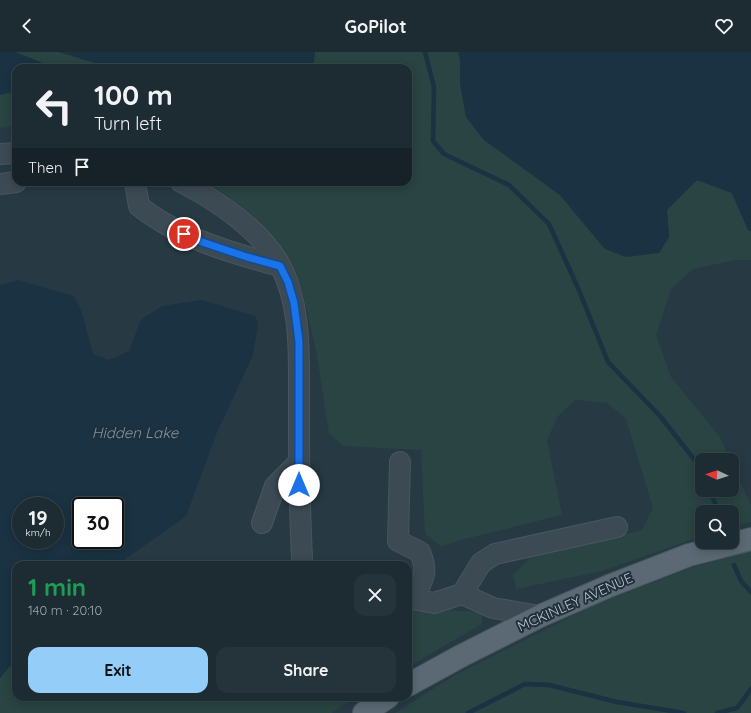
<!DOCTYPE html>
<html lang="en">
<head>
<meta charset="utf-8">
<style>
	body { margin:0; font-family:Quicksand,sans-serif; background:#25333a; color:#f1f3f6; height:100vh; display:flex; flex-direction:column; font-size:15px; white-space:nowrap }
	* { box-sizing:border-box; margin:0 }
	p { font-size:13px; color:#a0a7ac }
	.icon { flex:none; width:22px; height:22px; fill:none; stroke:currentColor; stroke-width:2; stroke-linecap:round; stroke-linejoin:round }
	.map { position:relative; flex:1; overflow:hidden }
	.side { position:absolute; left:12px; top:509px; width:400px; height:140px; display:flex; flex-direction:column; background:#1d2b32; border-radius:12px; box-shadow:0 2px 10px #0003,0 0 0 1px #3b474d }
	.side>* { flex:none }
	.top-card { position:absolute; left:12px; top:12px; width:400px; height:122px; border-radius:12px; box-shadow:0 2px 10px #0003,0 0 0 1px #3b474d; background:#1d2b32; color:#f1f3f6; overflow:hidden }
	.needle { width:26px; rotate:274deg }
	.fabs { position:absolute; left:695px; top:401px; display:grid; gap:8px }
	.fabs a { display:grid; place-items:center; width:44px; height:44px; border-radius:8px; background:#1d2b32; box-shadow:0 2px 10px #0003,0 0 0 1px #3b474d; font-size:20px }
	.speed { position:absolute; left:12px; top:445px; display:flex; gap:8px; font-size:20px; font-weight:700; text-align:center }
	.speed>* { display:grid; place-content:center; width:52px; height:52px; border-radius:50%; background:#1d2b32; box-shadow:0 2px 10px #0003,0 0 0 1px #3b474d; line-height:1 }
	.speed small { font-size:10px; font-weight:400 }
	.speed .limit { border:2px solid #111; border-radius:6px; background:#fff; color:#111 }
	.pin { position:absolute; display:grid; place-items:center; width:34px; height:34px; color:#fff; margin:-17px; border:2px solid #fff; border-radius:50%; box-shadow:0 1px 4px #0007 }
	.me { position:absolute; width:44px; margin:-22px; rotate:0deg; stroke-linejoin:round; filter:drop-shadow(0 0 3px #0008) }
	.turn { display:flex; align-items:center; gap:14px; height:84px; padding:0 16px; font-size:18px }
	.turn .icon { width:52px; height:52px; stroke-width:2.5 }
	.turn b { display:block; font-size:28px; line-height:34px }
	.then { display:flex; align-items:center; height:38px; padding:0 16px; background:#0003; gap:8px; font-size:15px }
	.round { display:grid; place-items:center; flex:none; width:42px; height:42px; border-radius:12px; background:#25333a }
	.overview { display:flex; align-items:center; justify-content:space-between; height:68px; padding:0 16px }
	h1 { font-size:24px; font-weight:700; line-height:30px; color:#1e9e55 }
	.button { display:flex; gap:8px; margin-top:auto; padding:8px 16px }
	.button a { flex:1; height:46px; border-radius:12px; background:#93cdf8; color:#111; font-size:16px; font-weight:700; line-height:46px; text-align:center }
	.button a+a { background:#25333a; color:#f1f3f6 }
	header { display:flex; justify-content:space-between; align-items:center; height:52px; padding:0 16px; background:#1d2b32; font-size:18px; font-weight:700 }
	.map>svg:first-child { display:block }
	.green { fill:#294442 }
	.water { fill:#1a3242; fill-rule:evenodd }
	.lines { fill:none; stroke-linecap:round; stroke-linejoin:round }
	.stream { stroke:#1a3242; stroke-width:4.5 }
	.minor-casing { stroke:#48565f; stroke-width:22 }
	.major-casing { stroke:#48565f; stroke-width:24 }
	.minor { stroke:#3c4a53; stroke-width:20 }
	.major { stroke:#5a6973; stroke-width:22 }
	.route-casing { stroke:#114b97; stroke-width:10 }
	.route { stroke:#1a73e8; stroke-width:7 }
	.labels { text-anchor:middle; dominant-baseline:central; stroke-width:4; stroke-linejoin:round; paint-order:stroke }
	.street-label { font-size:14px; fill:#b9c4cd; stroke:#202f39 }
	.water-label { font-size:15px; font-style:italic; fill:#7396ab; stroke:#202f39 }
</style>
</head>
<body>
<header><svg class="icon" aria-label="back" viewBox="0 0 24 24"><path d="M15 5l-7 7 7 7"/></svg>GoPilot<svg class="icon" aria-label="heart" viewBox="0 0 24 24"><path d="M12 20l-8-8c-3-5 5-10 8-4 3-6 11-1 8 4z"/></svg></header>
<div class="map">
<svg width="751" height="661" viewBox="0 0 751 661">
	<rect width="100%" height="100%" fill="#273943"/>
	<!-- green -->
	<g class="green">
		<polygon points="15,0 59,0 112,16 49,16 50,14"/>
		<polygon points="315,0 458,0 460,7 460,31 466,65 484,88 560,143 605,197 669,185 667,158 697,128 732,141 748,178 751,179 751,208 736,208 693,217 671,237 656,283 671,325 720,385 730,408 702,408 702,438 732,438 732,412 751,453 751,470 732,475 732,460 702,460 702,484 602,519 516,537 513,523 531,505 642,478 653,456 626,367 607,351 575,348 558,364 547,388 562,463 457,489 442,495 425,482 421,398 344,394 329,382 316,298 301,234 281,195 250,161 209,130 408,130 408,16 313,16"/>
		<polygon points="16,39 16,74 0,76 0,43"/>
		<polygon points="751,499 751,661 395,661 455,623 592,554 693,515"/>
		<polygon points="408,549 459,559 482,560 482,572 408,615"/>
		<polygon points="16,607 16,645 356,645 332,661 0,661 0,626"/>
	</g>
	<!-- water -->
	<g class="water">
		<polygon points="0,0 15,0 50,14 49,16 16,16 16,39 0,43"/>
		<polygon points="59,0 315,0 313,16 112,16"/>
		<polygon points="458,0 751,0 751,179 748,178 732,141 697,128 667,158 669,185 659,201 626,205 605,197 560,143 484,88 466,65 460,31 460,7"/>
		<path d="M 18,228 L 74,244 L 81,258 L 93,302 L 109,308 L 129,299 L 141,268 L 162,254 L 202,248 L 255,264 L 258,272 L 253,303 L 217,380 L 186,464 L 117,513 L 16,513 L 16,607 L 0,626 L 0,233 ZM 21,454 L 55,454 L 55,488 L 21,488 ZM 81,454 L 115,454 L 115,488 L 81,488 Z"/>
	</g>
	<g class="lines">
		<!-- stream -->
		<g class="stream">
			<polyline points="425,0 434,35 433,89 444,102 509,133 549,172 578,236 608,310 660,364 697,411 702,422"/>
			<polyline points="709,438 719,460"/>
			<polyline points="734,513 741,529 751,540"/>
			<polyline points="468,661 525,632 549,633 617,650 684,661"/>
			<polyline points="717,661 737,656 751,637"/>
		</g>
		<defs>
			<g id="minor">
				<polyline points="0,102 16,101"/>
				<path d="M 135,130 L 139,154 C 179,186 231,201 280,214"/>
				<path d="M 181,130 C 217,148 262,179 281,215 C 298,249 299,287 299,324 C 299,343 299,363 299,382 C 299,423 300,464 302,506"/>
				<polyline points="0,132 16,130"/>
				<path d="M 400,410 L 398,489 L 420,500 C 429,522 423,527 413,547 L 408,546"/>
				<polyline points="262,471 275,434 299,410"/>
				<polyline points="462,542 481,511 495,502 617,475"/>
				<polyline points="413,547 434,551 462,542 493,556 540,564"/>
			</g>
			<g id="major">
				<polyline points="408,633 461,604 540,564 609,534 689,503 751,487"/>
				<polyline points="364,661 388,645"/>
			</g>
		</defs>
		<!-- minor casing -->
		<use href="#minor" class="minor-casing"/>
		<!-- major casing -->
		<use href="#major" class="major-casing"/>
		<!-- minor -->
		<use href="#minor" class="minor"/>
		<!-- major -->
		<use href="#major" class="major"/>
	</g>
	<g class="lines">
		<defs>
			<polyline id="route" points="184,182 196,188 247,205 280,214 288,230 294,251 299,290 299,433"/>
		</defs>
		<!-- route casing -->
		<use href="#route" class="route-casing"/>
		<!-- route -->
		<use href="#route" class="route"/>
	</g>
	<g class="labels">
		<!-- street labels -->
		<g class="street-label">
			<text transform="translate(575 550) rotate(-24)">MCKINLEY AVENUE</text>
		</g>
		<!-- water labels -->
		<g class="water-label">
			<text x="135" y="380">Hidden Lake</text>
		</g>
	</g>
</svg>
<div class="fabs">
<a><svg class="needle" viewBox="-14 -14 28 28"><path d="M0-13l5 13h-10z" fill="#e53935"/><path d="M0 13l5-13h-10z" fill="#a0a7ac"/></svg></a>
<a><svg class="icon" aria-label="search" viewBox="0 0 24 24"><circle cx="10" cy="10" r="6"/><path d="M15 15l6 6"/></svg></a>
</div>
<div class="speed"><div>19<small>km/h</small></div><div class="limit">30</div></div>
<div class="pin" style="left:184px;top:182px;background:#d93025"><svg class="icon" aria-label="arrive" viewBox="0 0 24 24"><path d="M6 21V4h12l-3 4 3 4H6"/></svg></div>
<svg class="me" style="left:299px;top:433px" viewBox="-20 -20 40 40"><circle r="19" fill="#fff"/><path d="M0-13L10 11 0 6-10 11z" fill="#1a73e8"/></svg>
<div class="top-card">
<div class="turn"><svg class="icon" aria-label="left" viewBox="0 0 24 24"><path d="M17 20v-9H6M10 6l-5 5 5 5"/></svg><div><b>100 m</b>Turn left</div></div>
<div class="then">Then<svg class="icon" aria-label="arrive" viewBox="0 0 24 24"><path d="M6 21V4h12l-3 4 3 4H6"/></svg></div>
</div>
<section class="side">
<div class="overview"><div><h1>1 min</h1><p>140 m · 20:10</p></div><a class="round"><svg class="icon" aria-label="close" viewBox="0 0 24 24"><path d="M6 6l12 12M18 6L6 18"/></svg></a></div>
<div class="button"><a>Exit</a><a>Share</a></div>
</section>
</div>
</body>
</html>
